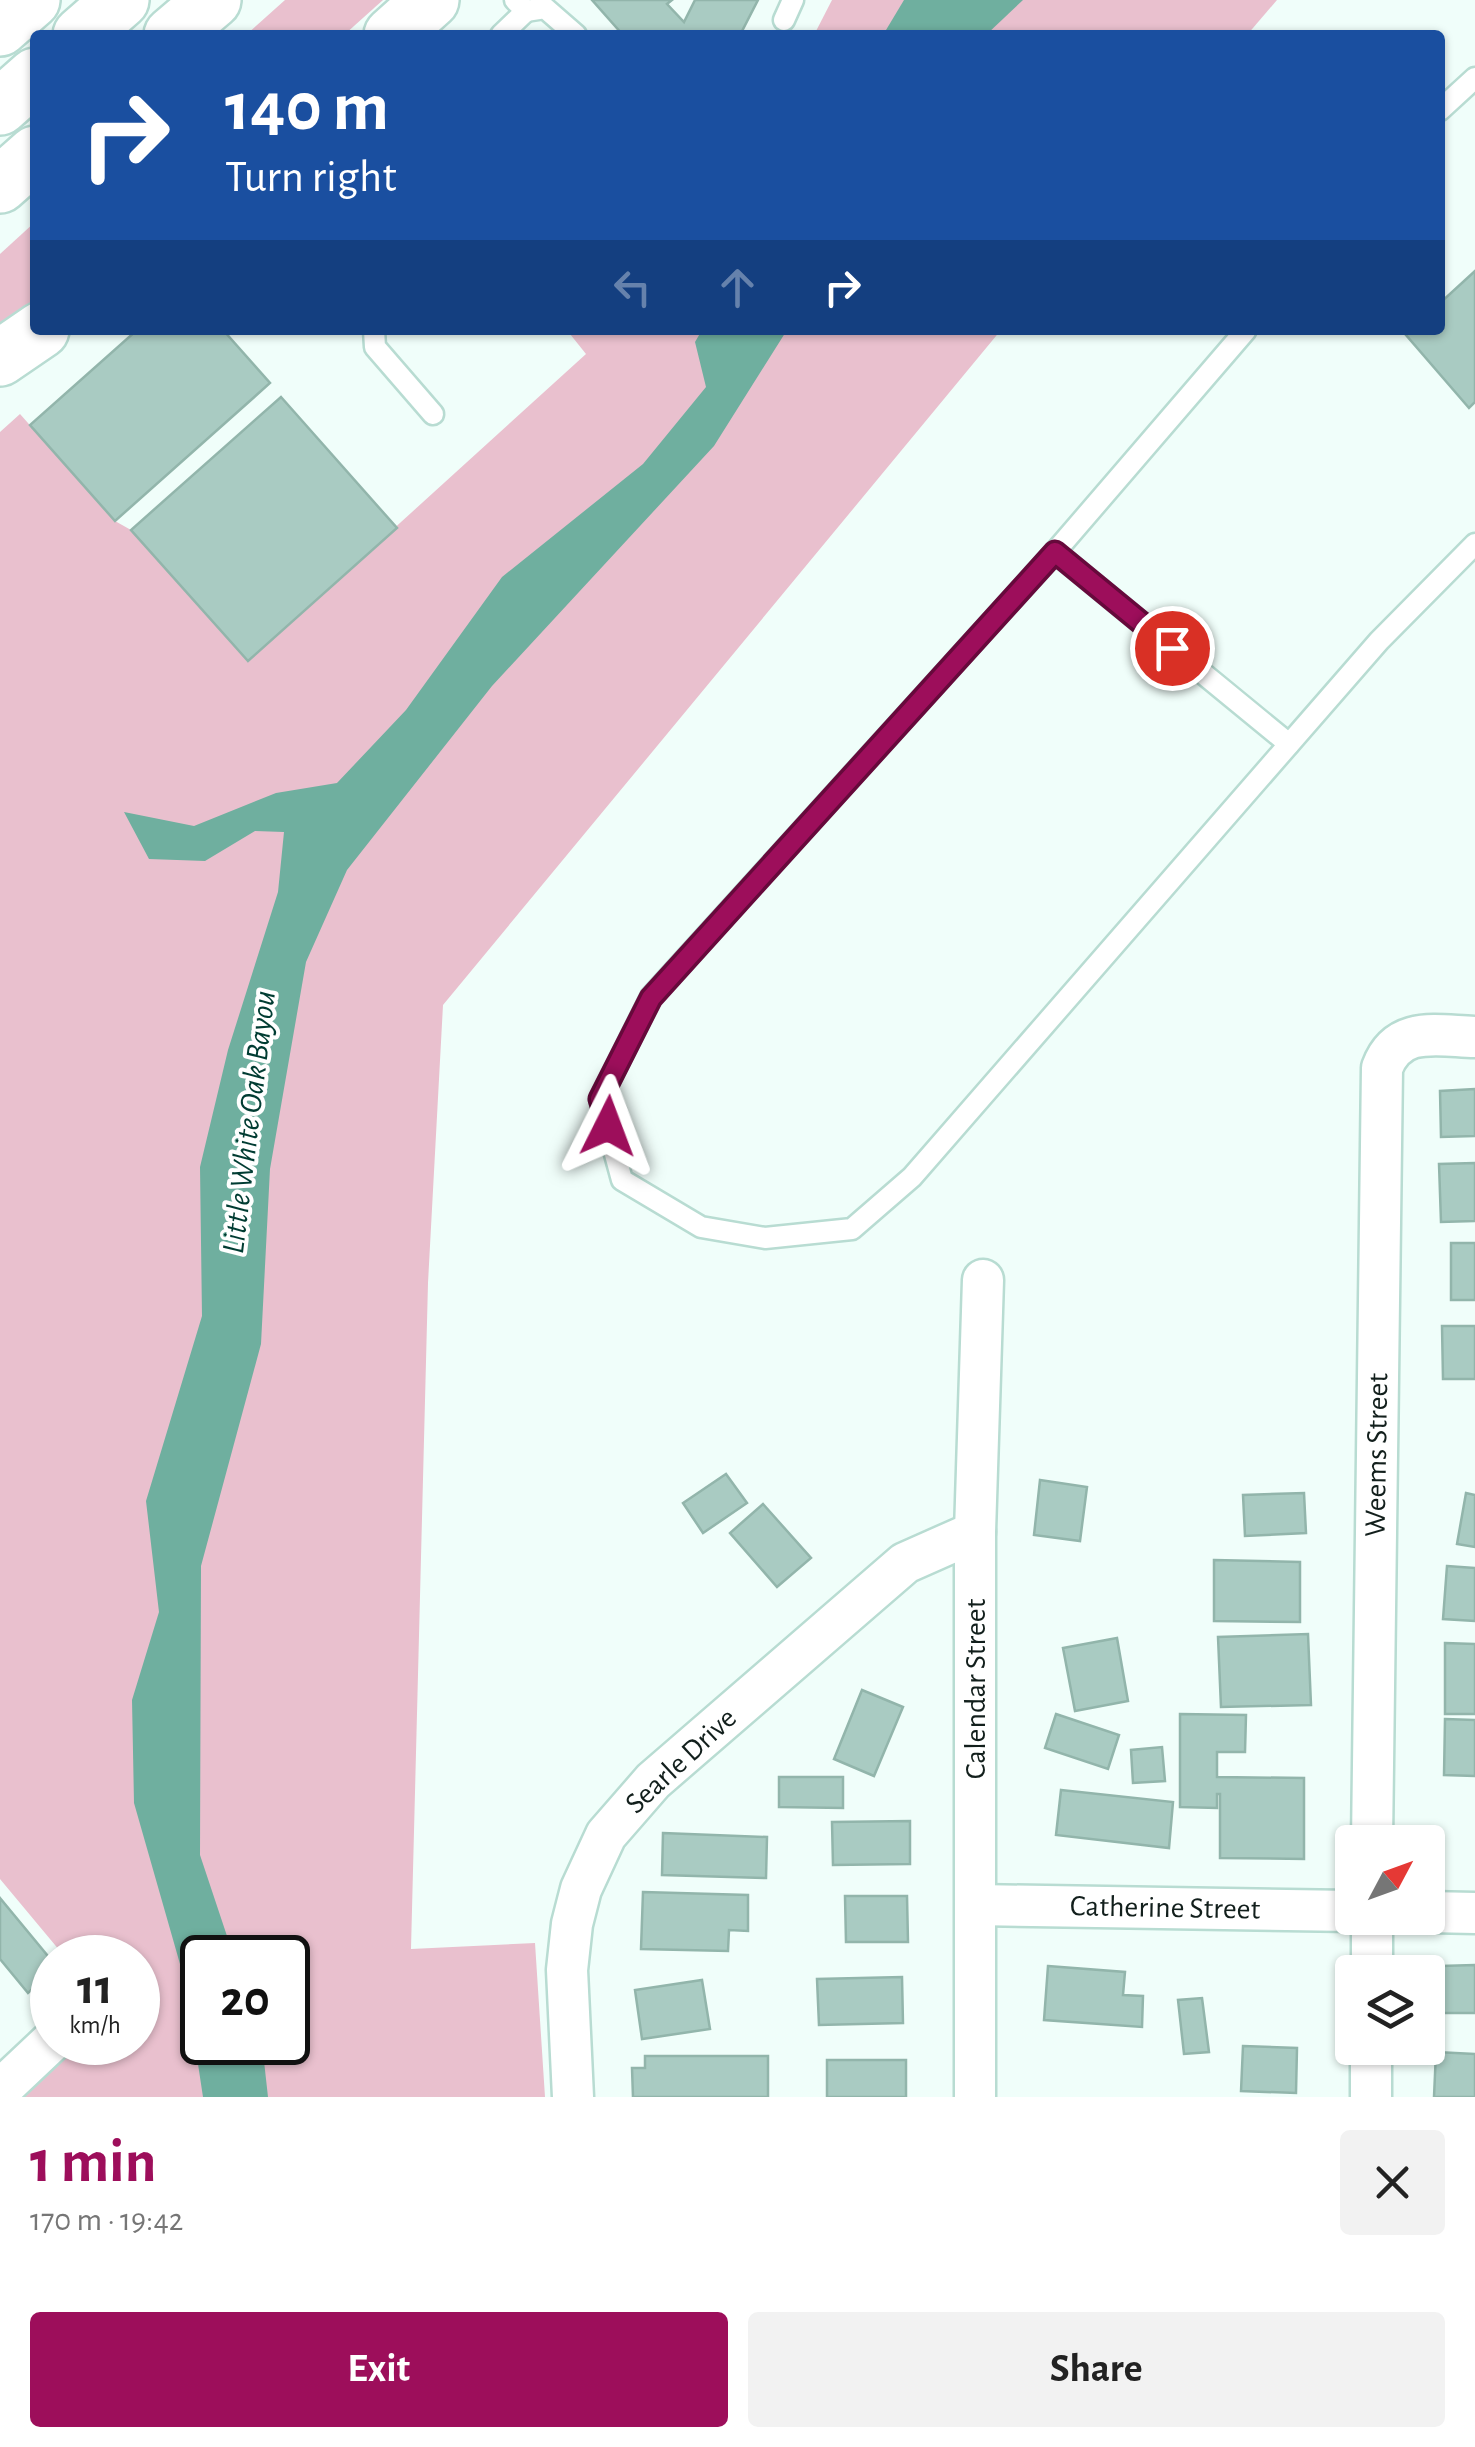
<!DOCTYPE html>
<html lang="en">
<head>
<meta charset="utf-8">
<style>
	body { margin:0; font-family:"Alegreya Sans",sans-serif; background:#f2f2f2; color:#222; height:100vh; display:flex; flex-direction:column; font-size:38px; white-space:nowrap }
	* { box-sizing:border-box; margin:0 }
	p { font-size:32px; color:#767676 }
	.icon { flex:none; width:55px; height:55px; fill:none; stroke:currentColor; stroke-width:2; stroke-linecap:round; stroke-linejoin:round }
	.map { position:relative; height:2097px; overflow:hidden }
	.sheet { display:flex; flex-direction:column; background:#fff; flex:1 }
	.sheet>* { flex:none }
	.hud { position:absolute; left:30px; top:30px; width:1415px; height:305px; border-radius:10px; box-shadow:0 2px 8px #0004; background:#1a4fa0; color:#fff; overflow:hidden }
	.needle { width:65px; rotate:49deg }
	.buttons { position:absolute; left:1335px; top:1825px; display:grid; gap:20px }
	.buttons a { display:grid; place-items:center; width:110px; height:110px; border-radius:10px; background:#fff; box-shadow:0 2px 8px #0004; font-size:50px }
	.speed { position:absolute; left:30px; top:1935px; display:flex; gap:20px; font-size:50px; font-weight:700; text-align:center }
	.speed>* { display:grid; place-content:center; width:130px; height:130px; border-radius:50%; background:#fff; box-shadow:0 2px 8px #0004; line-height:1 }
	.speed small { font-size:25px; font-weight:400 }
	.speed .limit { border:5px solid #111; border-radius:15px; background:#fff; color:#111 }
	.pin { position:absolute; display:grid; place-items:center; width:85px; height:85px; color:#fff; margin:-42px; border:5px solid #fff; border-radius:50%; box-shadow:0 2px 10px #0007 }
	.me { position:absolute; width:110px; margin:-55px; rotate:3deg; stroke-linejoin:round; filter:drop-shadow(0 0 8px #0008) }
	.turn { display:flex; align-items:center; gap:35px; height:210px; padding:0 30px; font-size:45px }
	.turn .icon { width:130px; height:130px; stroke-width:2.5 }
	.turn b { display:block; font-size:70px; line-height:85px }
	.lanes { display:flex; align-items:center; height:95px; padding:0 30px; background:#0003; justify-content:center; gap:50px; direction:ltr }
	.lanes .off { opacity:.35 }
	.round { display:grid; place-items:center; flex:none; width:105px; height:105px; border-radius:10px; background:#f2f2f2 }
	.headline { display:flex; align-items:center; justify-content:space-between; height:170px; padding:0 30px }
	h1 { font-size:60px; font-weight:700; line-height:75px; color:#9d0e5b }
	.button { display:flex; gap:20px; margin-top:auto; padding:20px 30px }
	.button a { flex:1; height:115px; border-radius:10px; background:#9d0e5b; color:#fff; font-size:40px; font-weight:700; line-height:115px; text-align:center }
	.button a+a { background:#f2f2f2; color:#222 }
	.map>svg:first-child { display:block }
	.green { fill:#e9c0ce; fill-rule:evenodd }
	.water { fill:#6faf9f }
	.building { fill:#a9cbc2; stroke:#92b5ab; stroke-width:2.5 }
	.lines { fill:none; stroke-linecap:round; stroke-linejoin:round }
	.service-casing { stroke:#b8dcd2; stroke-width:25 }
	.minor-casing { stroke:#b8dcd2; stroke-width:45 }
	.secondary-casing { stroke:#b8dcd2; stroke-width:60 }
	.motorway-casing { stroke:#b8dcd2; stroke-width:60 }
	.service { stroke:#fff; stroke-width:20 }
	.minor { stroke:#fff; stroke-width:40 }
	.secondary { stroke:#fff; stroke-width:55 }
	.motorway { stroke:#fff; stroke-width:55 }
	.route-casing { stroke:#66093b; stroke-width:25 }
	.route { stroke:#9d0e5b; stroke-width:18 }
	.labels { text-anchor:middle; dominant-baseline:central; stroke-width:8; stroke-linejoin:round; paint-order:stroke }
	.street-label { font-size:30px; fill:#121f1c; stroke:#fff }
	.water-label { font-size:32px; font-style:italic; fill:#003c32; stroke:#fff }
</style>
</head>
<body>
<div class="map">
<svg width="1475" height="2097" viewBox="0 0 1475 2097">
	<rect width="100%" height="100%" fill="#f0fefa"/>
	<!-- green -->
	<g class="green">
		<polygon points="285,0 383,0 344,35 246,35"/>
		<polygon points="832,0 1277,0 1247,35 814,35"/>
		<polygon points="35,222 35,310 0,340 0,254"/>
		<path d="M 571,330 L 1001,330 L 443,1005 L 428,1283 L 411,1949 L 535,1943 L 545,2097 L 23,2097 L 74,2043 L 138,2042 L 138,1958 L 65,1957 L 0,1879 L 0,432 L 20,414 L 115,521 L 131,530 L 248,661 L 586,354 L 570,334 ZM 202,1958 L 288,1958 L 288,2042 L 202,2042 Z"/>
	</g>
	<!-- water -->
	<g class="water">
		<polygon points="904,0 1023,0 986,35 883,35"/>
		<polygon points="702,330 787,330 714,446 492,686 347,870 306,962 270,1169 261,1344 201,1566 200,1855 234,1957 202,1958 202,2042 262,2043 268,2097 203,2097 186,1985 134,1803 132,1700 159,1612 146,1501 202,1316 200,1167 228,1050 278,892 284,832 255,831 205,861 149,859 124,812 194,826 276,793 337,783 406,710 502,577 643,464 706,387 695,342"/>
	</g>
	<!-- building -->
	<g class="building">
		<polygon points="592,0 672,0 667,4 684,22 695,0 758,0 740,35 623,35"/>
		<polygon points="1475,271 1475,402 1469,408 1406,335 1411,330 1440,330 1440,303"/>
		<polygon points="137,330 223,330 270,383 115,521 30,425"/>
		<polygon points="281,397 397,528 248,661 131,530"/>
		<polygon points="1475,1089 1475,1136 1441,1137 1440,1091"/>
		<polygon points="1475,1163 1475,1221 1441,1222 1439,1164"/>
		<rect x="1451" y="1243" width="24" height="57"/>
		<polygon points="1442,1326 1475,1326 1475,1379 1443,1379"/>
		<polygon points="726,1474 747,1503 703,1533 683,1503"/>
		<polygon points="1040,1480 1087,1487 1080,1541 1034,1535"/>
		<polygon points="1304,1493 1306,1533 1245,1536 1243,1495"/>
		<polygon points="1466,1493 1475,1495 1475,1547 1457,1544"/>
		<polygon points="763,1504 811,1558 777,1587 730,1533"/>
		<polygon points="1214,1560 1300,1562 1300,1622 1214,1621"/>
		<polygon points="1447,1566 1475,1568 1475,1621 1443,1619"/>
		<polygon points="1308,1634 1311,1705 1221,1707 1218,1637"/>
		<polygon points="1117,1638 1128,1701 1075,1711 1063,1648"/>
		<polygon points="1445,1643 1475,1644 1475,1714 1445,1714"/>
		<polygon points="862,1690 903,1707 874,1776 834,1759"/>
		<polygon points="1056,1714 1119,1735 1108,1769 1045,1748"/>
		<polygon points="1180,1714 1246,1715 1245,1752 1217,1752 1217,1777 1304,1778 1304,1859 1220,1858 1220,1794 1217,1794 1217,1808 1180,1807"/>
		<polygon points="1445,1719 1475,1720 1475,1776 1444,1775"/>
		<polygon points="1162,1747 1165,1781 1133,1783 1131,1750"/>
		<polygon points="779,1777 843,1777 843,1808 779,1807"/>
		<polygon points="1061,1790 1173,1802 1169,1848 1056,1835"/>
		<polygon points="910,1821 910,1864 833,1865 832,1822"/>
		<polygon points="663,1833 767,1837 766,1878 662,1875"/>
		<polygon points="643,1892 748,1895 748,1931 729,1930 728,1951 641,1949"/>
		<polygon points="845,1896 907,1896 908,1942 846,1942"/>
		<polygon points="0,1898 52,1961 52,1972 28,1993 0,1959"/>
		<polygon points="1475,1965 1475,2013 1442,2013 1441,1966"/>
		<polygon points="1048,1966 1125,1972 1123,1995 1143,1996 1142,2027 1044,2020"/>
		<polygon points="902,1977 903,2023 819,2025 817,1979"/>
		<polygon points="702,1980 710,2029 642,2039 635,1990"/>
		<polygon points="1202,1998 1209,2052 1184,2054 1178,2000"/>
		<polygon points="1243,2046 1297,2048 1296,2093 1241,2091"/>
		<polygon points="1436,2052 1475,2054 1475,2097 1434,2097"/>
		<polygon points="645,2056 768,2056 768,2097 633,2097 632,2068 645,2068"/>
		<rect x="827" y="2060" width="79" height="37"/>
	</g>
	<g class="lines">
		<defs>
			<g id="service">
				<polyline points="515,0 526,11 545,8 576,35"/>
				<polyline points="784,20 793,0"/>
				<polyline points="501,35 526,11"/>
				<polyline points="1440,110 1475,78"/>
				<polyline points="374,330 375,347 433,414"/>
				<polyline points="1246,330 1055,552 651,997 600,1099 622,1180 701,1227 765,1238 852,1229 912,1177 1379,641 1475,544"/>
				<polyline points="1055,552 1289,744"/>
			</g>
			<g id="minor">
				<path d="M 1372,1842 L 1382,1068 C 1398,1025 1437,1036 1475,1037"/>
				<polyline points="977,1905 1352,1911"/>
				<polyline points="1428,1912 1475,1913"/>
				<polyline points="1372,1972 1372,1918"/>
				<polyline points="0,2090 52,2041"/>
				<polyline points="573,2097 567,1970 572,1924 581,1889 606,1835 653,1781 905,1563 975,1532"/>
				<polyline points="975,2097 975,1532 983,1280"/>
				<polyline points="1371,2097 1371,2048"/>
			</g>
			<polyline id="secondary" points="392,35 431,0"/>
			<g id="motorway">
				<polyline points="0,28 32,0"/>
				<polyline points="81,35 121,0"/>
				<polyline points="172,35 213,0"/>
				<polyline points="0,107 35,76"/>
				<polyline points="0,185 35,154"/>
				<polyline points="0,358 41,330"/>
			</g>
		</defs>
		<!-- service casing -->
		<use href="#service" class="service-casing"/>
		<!-- minor casing -->
		<use href="#minor" class="minor-casing"/>
		<!-- secondary casing -->
		<use href="#secondary" class="secondary-casing"/>
		<!-- motorway casing -->
		<use href="#motorway" class="motorway-casing"/>
		<!-- service -->
		<use href="#service" class="service"/>
		<!-- minor -->
		<use href="#minor" class="minor"/>
		<!-- secondary -->
		<use href="#secondary" class="secondary"/>
		<!-- motorway -->
		<use href="#motorway" class="motorway"/>
	</g>
	<g class="lines">
		<defs>
			<polyline id="route" points="608,1126 600,1099 651,998 1055,552 1172,648"/>
		</defs>
		<!-- route casing -->
		<use href="#route" class="route-casing"/>
		<!-- route -->
		<use href="#route" class="route"/>
	</g>
	<g class="labels">
		<!-- street labels -->
		<g class="street-label">
			<text transform="translate(1377 1455) rotate(-89)">Weems Street</text>
			<text transform="translate(976 1689) rotate(-90)">Calendar Street</text>
			<text transform="translate(681 1761) rotate(-43)">Searle Drive</text>
			<text transform="translate(1165 1908) rotate(1)">Catherine Street</text>
		</g>
		<!-- water labels -->
		<g class="water-label">
			<text transform="translate(249 1122) rotate(-83)">Little White Oak Bayou</text>
		</g>
	</g>
</svg>
<div class="buttons">
<a><svg class="needle" viewBox="-14 -14 28 28"><path d="M0-13l5 13h-10z" fill="#e53935"/><path d="M0 13l5-13h-10z" fill="#767676"/></svg></a>
<a><svg class="icon" aria-label="layers" viewBox="0 0 24 24"><path d="M12 4l9 5-9 5-9-5zM3 14l9 5 9-5"/></svg></a>
</div>
<div class="speed"><div>11<small>km/h</small></div><div class="limit">20</div></div>
<div class="pin" style="left:1172px;top:648px;background:#d93025"><svg class="icon" aria-label="arrive" viewBox="0 0 24 24"><path d="M6 21V4h12l-3 4 3 4H6"/></svg></div>
<svg class="me" style="left:608px;top:1126px" viewBox="-20 -20 40 40"><path d="M0-17L14 15 0 8-14 15z" fill="#9d0e5b" stroke="#fff" stroke-width="4"/></svg>
<div class="hud">
<div class="turn"><svg class="icon" aria-label="right" viewBox="0 0 24 24"><path d="M7 20v-9h11M14 6l5 5-5 5"/></svg><div><b>140 m</b>Turn right</div></div>
<div class="lanes"><svg class="icon off" aria-label="left" viewBox="0 0 24 24"><path d="M17 20v-9H6M10 6l-5 5 5 5"/></svg><svg class="icon off" aria-label="ahead" viewBox="0 0 24 24"><path d="M12 20V5M6 11l6-6 6 6"/></svg><svg class="icon" aria-label="right" viewBox="0 0 24 24"><path d="M7 20v-9h11M14 6l5 5-5 5"/></svg></div>
</div>
</div>
<section class="sheet">
<div class="headline"><div><h1>1 min</h1><p>170 m · 19:42</p></div><a class="round"><svg class="icon" aria-label="close" viewBox="0 0 24 24"><path d="M6 6l12 12M18 6L6 18"/></svg></a></div>
<div class="button"><a>Exit</a><a>Share</a></div>
</section>
</body>
</html>
